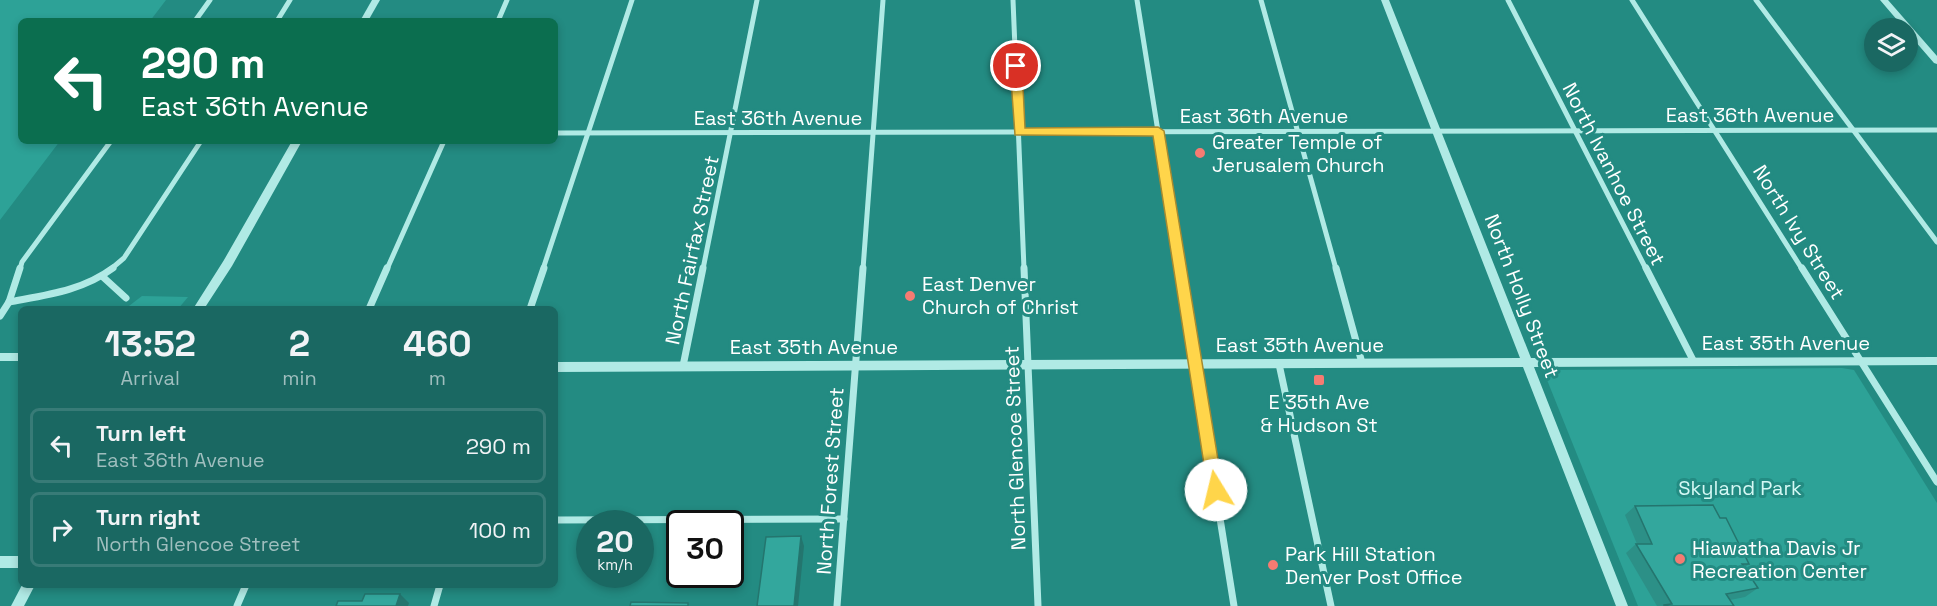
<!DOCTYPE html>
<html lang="en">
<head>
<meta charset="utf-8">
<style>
	body { margin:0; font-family:"Space Grotesk",sans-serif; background:#236e68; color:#f1f3f6; height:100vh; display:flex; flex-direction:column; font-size:22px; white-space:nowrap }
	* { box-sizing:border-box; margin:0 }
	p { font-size:20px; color:#9fbebe }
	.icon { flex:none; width:33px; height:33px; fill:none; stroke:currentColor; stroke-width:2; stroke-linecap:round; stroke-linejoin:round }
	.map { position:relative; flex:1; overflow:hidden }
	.side { position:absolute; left:18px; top:306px; width:540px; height:282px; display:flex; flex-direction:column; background:#1a6862; border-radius:9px; box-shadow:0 3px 9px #0003 }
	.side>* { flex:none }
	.guide { position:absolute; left:18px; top:18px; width:540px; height:126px; border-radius:9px; box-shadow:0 3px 9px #0003; background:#0b6e4f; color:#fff; overflow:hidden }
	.buttons { position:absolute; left:1864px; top:18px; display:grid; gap:12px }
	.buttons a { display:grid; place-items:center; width:54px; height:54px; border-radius:50%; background:#1a6862; box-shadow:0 3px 9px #0003; font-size:30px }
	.speed { position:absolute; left:576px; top:510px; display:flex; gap:12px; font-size:30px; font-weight:700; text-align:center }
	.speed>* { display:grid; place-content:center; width:78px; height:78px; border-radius:50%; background:#1a6862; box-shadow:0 3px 9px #0003; line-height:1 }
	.speed small { font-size:15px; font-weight:400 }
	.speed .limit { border:3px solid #111; border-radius:9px; background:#fff; color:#111 }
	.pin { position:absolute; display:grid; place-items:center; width:51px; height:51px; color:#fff; margin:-26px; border:3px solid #fff; border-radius:50%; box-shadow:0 2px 6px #0007 }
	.me { position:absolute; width:66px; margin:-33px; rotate:351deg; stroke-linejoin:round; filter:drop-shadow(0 0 4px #0008) }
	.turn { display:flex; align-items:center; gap:21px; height:126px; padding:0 24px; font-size:27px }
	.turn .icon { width:78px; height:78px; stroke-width:2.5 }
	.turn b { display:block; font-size:42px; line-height:51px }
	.eta { display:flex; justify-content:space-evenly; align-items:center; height:102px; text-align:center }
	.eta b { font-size:36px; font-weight:700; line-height:42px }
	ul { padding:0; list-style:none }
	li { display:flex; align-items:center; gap:18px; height:75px; margin:0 12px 9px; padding:0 12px; border:3px solid #387b77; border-radius:9px }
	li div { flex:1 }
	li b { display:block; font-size:22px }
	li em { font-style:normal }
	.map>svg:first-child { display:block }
	.green { fill:#2da297 }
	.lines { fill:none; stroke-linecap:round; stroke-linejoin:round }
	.minor-far1 { stroke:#b0eae5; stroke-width:5 }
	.minor { stroke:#b0eae5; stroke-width:7 }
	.tertiary { fill:#b0eae5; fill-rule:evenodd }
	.wall { fill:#2c9087 }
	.shaded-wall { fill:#24756e }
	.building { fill:#33a79d; stroke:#24756e; stroke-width:1.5 }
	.route { fill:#ffd54a; stroke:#a68a30; stroke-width:1.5 }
	.poi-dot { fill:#f67b72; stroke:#238b82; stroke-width:2 }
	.labels { text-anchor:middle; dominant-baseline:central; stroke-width:6; stroke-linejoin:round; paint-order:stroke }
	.street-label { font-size:20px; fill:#fff; stroke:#238b82 }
	.poi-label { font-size:20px; fill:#fff; stroke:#238b82; text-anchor:start }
	.park-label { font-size:20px; fill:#d4f8f4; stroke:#238b82 }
</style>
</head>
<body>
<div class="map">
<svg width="1937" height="606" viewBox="0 0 1937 606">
	<rect width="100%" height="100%" fill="#238b82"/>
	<!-- green -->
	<g class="green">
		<polygon points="0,0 166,0 150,21 21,21 21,141 60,141 0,220"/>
		<polygon points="142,296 188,297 178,309 125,309"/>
		<polygon points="1842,368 1854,370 1937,503 1937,606 1638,606 1543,370"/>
	</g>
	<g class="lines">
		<!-- minor-far1 -->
		<g class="minor-far1">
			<polyline points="1013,0 1024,269"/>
			<polyline points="1137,0 1180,269"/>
			<polyline points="1261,0 1336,269"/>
			<polyline points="1508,0 1646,269"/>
			<polyline points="1632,0 1802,269"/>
			<polyline points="1756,0 1937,242"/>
			<polyline points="195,21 210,0"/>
			<polyline points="277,21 290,0"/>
			<polyline points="498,21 507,0"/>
			<polyline points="555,133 1937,130"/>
			<polyline points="20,269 22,262 111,141"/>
			<polyline points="111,269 124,258 201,141"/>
			<polyline points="387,269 444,141"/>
			<polyline points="543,269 632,0"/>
			<polyline points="703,269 757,0"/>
			<polyline points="863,269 883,0"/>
		</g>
		<!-- minor -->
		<g class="minor">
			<polyline points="1024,268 1038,606"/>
			<polyline points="1180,268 1234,606"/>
			<polyline points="1336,268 1362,363"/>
			<polyline points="1646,268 1694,362"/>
			<polyline points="1802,268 1937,482"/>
			<polyline points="103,277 126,298"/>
			<path d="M 9,302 C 46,295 82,291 113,268"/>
			<polyline points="369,309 387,268"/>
			<polyline points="530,309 544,268"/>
			<polyline points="0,316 9,302 20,268"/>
			<polyline points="1279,364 1331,606"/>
			<polyline points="683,366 703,268"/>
			<polyline points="555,520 844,519"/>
			<polyline points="237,606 246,585"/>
			<polyline points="434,606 440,585"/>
			<polyline points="837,606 863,268"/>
		</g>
		<!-- tertiary -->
		<g class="tertiary">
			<polygon points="372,0 380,0 368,21 360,21"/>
			<polygon points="1381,0 1389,0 1531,358 1937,357 1937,365 1534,367 1628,606 1616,606 1523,367 555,372 555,362 1520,358"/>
			<polygon points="1880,0 1888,0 1937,56 1937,64 1934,63 1908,33 1908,28 1904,28"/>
			<polygon points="292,141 302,141 232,266 204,309 193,309 224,260"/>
			<rect x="0" y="353" width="21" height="8"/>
			<rect x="0" y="556" width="21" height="12"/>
			<polygon points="22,585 35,585 24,606 11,606"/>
		</g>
	</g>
	<!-- wall -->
	<polygon class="wall" points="1635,506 1720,518 1749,564 1744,568 1758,588 1745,597 1730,600 1734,606 1657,606 1626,553 1636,544 1637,544 1625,515"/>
	<!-- shaded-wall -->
	<g class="shaded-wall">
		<polygon points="801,536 804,546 798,606 794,606"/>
		<polygon points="400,594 409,603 408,606 396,606"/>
	</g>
	<!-- building -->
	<g class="building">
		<polygon points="1713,505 1720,518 1726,518 1749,564 1742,564 1758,588 1726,594 1734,606 1664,606 1664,605 1672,604 1636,544 1652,544 1635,506"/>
		<polygon points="801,536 794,606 757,606 766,537"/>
		<polygon points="365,594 400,594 396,606 336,606 338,601 362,601"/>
		<polygon points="631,602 688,603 688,606 630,606"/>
	</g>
	<!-- route -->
	<polygon class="route" points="1016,62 1022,66 1025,128 1158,127 1164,131 1223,490 1221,495 1216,497 1210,495 1208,490 1153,136 1015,135 1010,66"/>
	<!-- markers -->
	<g class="poi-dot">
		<circle cx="1200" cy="153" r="6"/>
		<circle cx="910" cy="296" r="6"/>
		<rect x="1313" y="374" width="12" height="12" rx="3"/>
		<circle cx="1680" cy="559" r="6"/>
		<circle cx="1273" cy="565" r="6"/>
	</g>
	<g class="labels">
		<!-- street labels -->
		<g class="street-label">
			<text x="1750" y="115">East 36th Avenue</text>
			<text x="1264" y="116">East 36th Avenue</text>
			<text x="778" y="118">East 36th Avenue</text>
			<text transform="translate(1614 174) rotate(63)">North Ivanhoe Street</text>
			<text transform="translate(1799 232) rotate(58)">North Ivy Street</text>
			<text transform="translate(692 250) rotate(-78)">North Fairfax Street</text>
			<text transform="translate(1522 296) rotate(69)">North Holly Street</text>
			<text x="1786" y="343">East 35th Avenue</text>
			<text x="1300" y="345">East 35th Avenue</text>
			<text x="814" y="347">East 35th Avenue</text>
			<text transform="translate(1015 448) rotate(-92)">North Glencoe Street</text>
			<text transform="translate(830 481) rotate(-86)">North Forest Street</text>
		</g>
		<!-- poi labels -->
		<g class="poi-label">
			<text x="1212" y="142">Greater Temple of<tspan x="1212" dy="23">Jerusalem Church</tspan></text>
			<text x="922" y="284">East Denver<tspan x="922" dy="23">Church of Christ</tspan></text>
			<text x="1319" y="402" text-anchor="middle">E 35th Ave<tspan x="1319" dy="23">&amp; Hudson St</tspan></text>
			<text x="1692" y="548">Hiawatha Davis Jr<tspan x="1692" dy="23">Recreation Center</tspan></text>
			<text x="1285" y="554">Park Hill Station<tspan x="1285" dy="23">Denver Post Office</tspan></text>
		</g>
		<!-- park labels -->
		<g class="park-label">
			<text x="1740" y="488">Skyland Park</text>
		</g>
	</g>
</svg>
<div class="buttons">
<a><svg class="icon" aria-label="layers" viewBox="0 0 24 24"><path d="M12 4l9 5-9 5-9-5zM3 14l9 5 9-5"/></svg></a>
</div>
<div class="speed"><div>20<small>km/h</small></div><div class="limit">30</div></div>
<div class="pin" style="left:1016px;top:66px;background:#d93025"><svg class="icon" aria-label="arrive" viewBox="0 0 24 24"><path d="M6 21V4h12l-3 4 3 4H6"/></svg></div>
<svg class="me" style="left:1216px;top:490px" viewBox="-20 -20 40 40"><circle r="19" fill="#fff"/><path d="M0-13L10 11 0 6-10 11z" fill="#ffd54a"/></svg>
<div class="guide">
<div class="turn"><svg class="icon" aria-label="left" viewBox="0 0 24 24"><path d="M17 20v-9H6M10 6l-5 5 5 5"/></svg><div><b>290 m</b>East 36th Avenue</div></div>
</div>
<section class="side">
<div class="eta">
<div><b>13:52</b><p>Arrival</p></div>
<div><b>2</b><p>min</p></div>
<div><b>460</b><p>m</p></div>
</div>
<ul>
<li><svg class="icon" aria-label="left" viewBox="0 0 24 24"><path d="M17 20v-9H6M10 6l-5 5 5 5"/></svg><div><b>Turn left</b><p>East 36th Avenue</p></div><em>290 m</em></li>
<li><svg class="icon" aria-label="right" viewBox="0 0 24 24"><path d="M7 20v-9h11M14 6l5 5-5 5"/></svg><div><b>Turn right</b><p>North Glencoe Street</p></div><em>100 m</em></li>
</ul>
</section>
</div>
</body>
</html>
